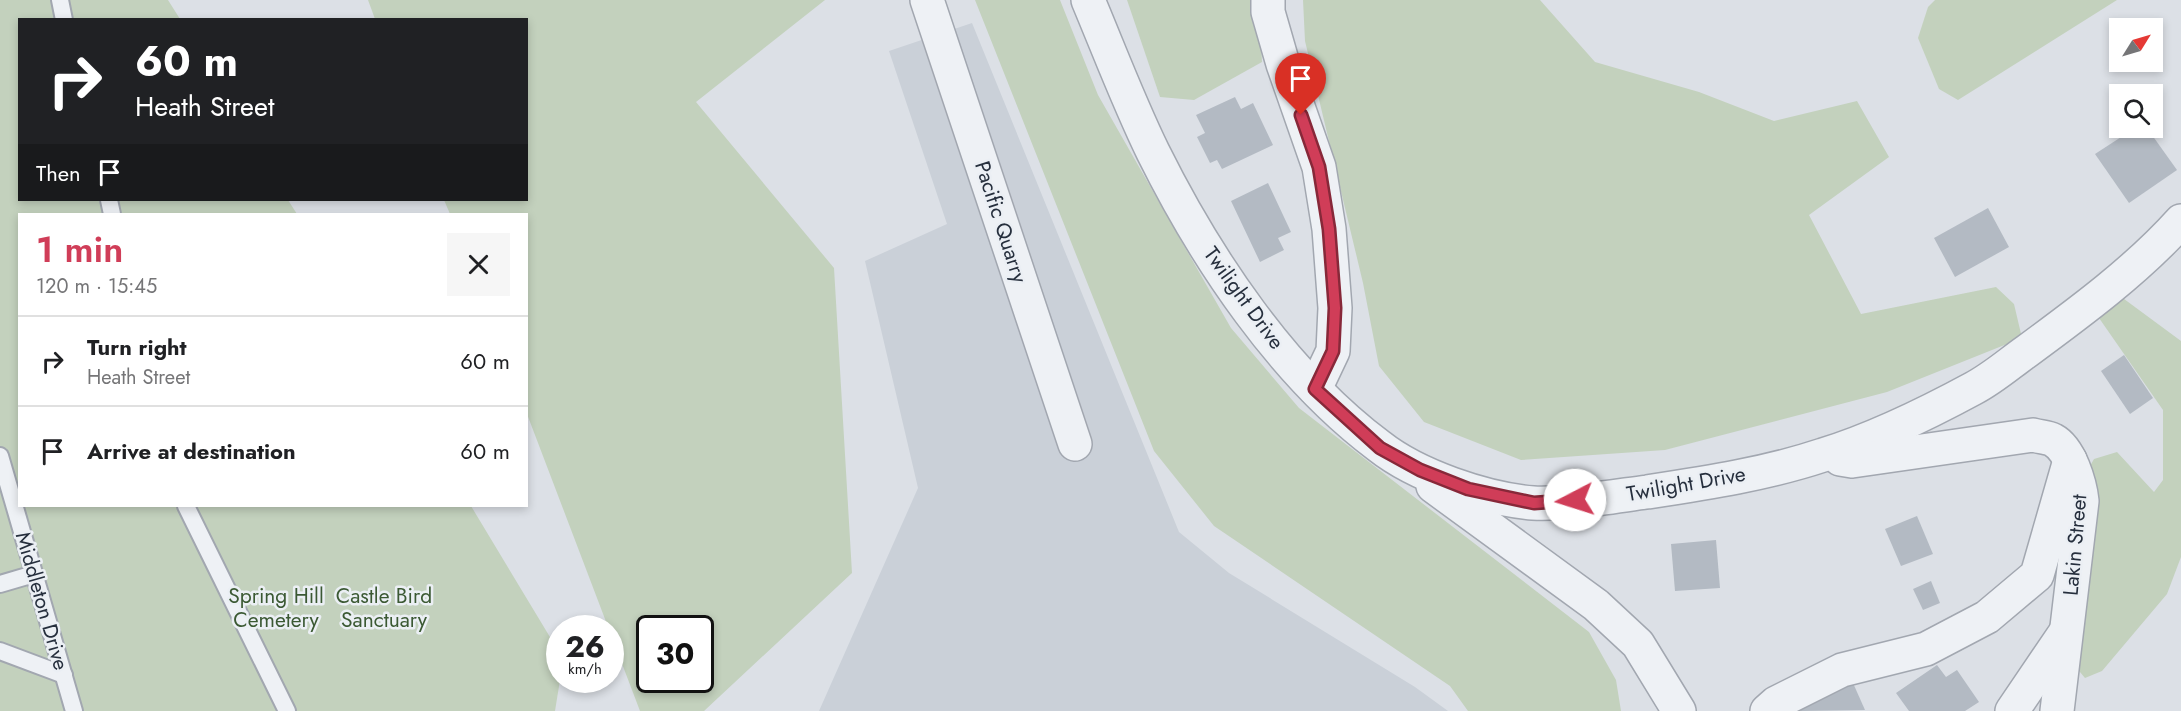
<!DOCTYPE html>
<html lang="en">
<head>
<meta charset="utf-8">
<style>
	body { margin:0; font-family:Jost,sans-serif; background:#f6f6f6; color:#202124; height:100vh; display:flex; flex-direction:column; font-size:22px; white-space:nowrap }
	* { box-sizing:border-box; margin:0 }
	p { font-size:20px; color:#757577 }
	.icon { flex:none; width:33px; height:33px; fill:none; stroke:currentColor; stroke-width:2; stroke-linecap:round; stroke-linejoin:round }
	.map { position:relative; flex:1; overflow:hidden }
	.panel { position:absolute; left:18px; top:213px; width:510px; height:294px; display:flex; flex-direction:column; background:#fff; border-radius:0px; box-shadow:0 3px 9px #0003 }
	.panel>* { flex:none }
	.guide { position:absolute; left:18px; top:18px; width:510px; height:183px; border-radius:0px; box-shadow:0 3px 9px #0003; background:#202124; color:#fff; overflow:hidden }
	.needle { width:39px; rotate:53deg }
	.tools { position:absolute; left:2109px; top:18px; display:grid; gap:12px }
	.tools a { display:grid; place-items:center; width:54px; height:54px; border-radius:0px; background:#fff; box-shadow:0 3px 9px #0003; font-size:30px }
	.speed { position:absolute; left:546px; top:615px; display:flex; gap:12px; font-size:30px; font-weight:700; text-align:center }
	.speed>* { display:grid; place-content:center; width:78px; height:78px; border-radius:50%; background:#fff; box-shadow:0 3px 9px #0003; line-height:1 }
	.speed small { font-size:15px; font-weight:400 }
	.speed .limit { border:3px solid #111; border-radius:9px; background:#fff; color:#111 }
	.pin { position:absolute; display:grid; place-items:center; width:51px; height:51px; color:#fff; margin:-62px -26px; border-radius:50% 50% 50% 0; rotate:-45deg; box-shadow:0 0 6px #0007 }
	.pin .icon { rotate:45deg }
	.me { position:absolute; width:66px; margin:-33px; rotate:265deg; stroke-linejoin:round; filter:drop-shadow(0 0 4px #0008) }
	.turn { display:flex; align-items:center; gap:21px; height:126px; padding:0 18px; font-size:27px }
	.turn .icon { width:78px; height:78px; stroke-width:2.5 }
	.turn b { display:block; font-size:42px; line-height:51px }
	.then { display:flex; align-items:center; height:57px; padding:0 18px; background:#0003; gap:12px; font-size:22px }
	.round { display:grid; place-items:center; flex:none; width:63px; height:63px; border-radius:0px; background:#f6f6f6 }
	.headline { display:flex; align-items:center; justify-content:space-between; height:102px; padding:0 18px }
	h1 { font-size:36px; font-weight:600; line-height:45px; color:#d03d58 }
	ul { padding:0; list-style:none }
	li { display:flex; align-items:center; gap:18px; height:90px; padding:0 18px; border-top:2px solid #e0e0e0 }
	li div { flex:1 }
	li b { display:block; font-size:22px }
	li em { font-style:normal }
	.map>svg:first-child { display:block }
	.built { fill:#cad0d8 }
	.green { fill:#c3d1bd; fill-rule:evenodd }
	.building { fill:#b3bac3 }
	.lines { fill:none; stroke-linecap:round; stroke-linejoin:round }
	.lane-casing { stroke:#a2a7b0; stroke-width:20 }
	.street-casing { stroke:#a2a7b0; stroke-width:36 }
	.lane { stroke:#eef1f5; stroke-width:16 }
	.street { stroke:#eef1f5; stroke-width:33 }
	.route-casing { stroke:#872839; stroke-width:15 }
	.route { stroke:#d03d58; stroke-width:10 }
	.labels { text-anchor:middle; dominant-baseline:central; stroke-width:5; stroke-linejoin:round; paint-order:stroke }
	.street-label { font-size:21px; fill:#262f3d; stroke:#ebeff4 }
	.park-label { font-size:21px; fill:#3b5933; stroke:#ebeff4 }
</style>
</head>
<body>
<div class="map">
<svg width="2181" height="711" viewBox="0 0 2181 711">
	<rect width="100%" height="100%" fill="#dce0e6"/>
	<!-- built -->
	<polygon class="built" points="972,23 1179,532 1229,573 1415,687 1448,711 819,711 918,488 865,261 947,224 889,51"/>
	<!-- green -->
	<g class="green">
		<polygon points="0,0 168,0 180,19 20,20 20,200 288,200 297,214 20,214 20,506 471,506 559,652 560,680 555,711 0,711"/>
		<path d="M 368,0 L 825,0 L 696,102 L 834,268 L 852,573 L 704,711 L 640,711 L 527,414 L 526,214 L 450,214 L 444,200 L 526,200 L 526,20 L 375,19 ZM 700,628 L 700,680 L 650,680 L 650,628 Z"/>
		<polygon points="975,0 1060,0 1098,95 1231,328 1299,408 1589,632 1616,680 1621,711 1468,711 1450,686 1214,526 1154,451"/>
		<polygon points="1127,0 1259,0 1262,62 1194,100 1160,97"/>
		<polygon points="1303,0 1540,0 1595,62 1699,92 1774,121 1857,101 1889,157 1809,215 1861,314 1996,287 2014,304 2022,338 1887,392 1665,450 1521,460 1424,422 1379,366 1363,283 1305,41"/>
		<polygon points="1935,0 2117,0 1958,100 1939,89 1918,38 1928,7"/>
		<polygon points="2120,296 2181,341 2181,557 2167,594 2102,671 2085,678 2075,666 2082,480 2094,459 2117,452 2154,492 2163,480 2163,410 2099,318"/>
	</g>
	<!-- building -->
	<g class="building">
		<polygon points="1235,97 1241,109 1253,103 1273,145 1222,169 1217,160 1210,163 1197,137 1205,133 1196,115"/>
		<polygon points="2135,128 2147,128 2177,170 2129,203 2095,154"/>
		<polygon points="1268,183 1291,232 1278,238 1284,250 1260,262 1231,201"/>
		<polygon points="1988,208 2009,247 1955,277 1934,238"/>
		<polygon points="2124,355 2153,398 2130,414 2101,371"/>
		<polygon points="1917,516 1933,554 1901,566 1885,529"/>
		<polygon points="1716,540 1720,588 1675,591 1671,544"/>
		<polygon points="1931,581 1940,603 1923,610 1913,589"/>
		<polygon points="1937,665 1946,677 1957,670 1979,702 1965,711 1909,711 1896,693"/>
		<polygon points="1849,674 1865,710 1801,711 1796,698"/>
	</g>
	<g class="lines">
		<defs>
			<g id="lane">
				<polyline points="60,0 64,20"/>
				<polyline points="109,200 112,214"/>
				<polyline points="0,456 74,711"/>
				<polyline points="186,506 287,711"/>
				<polyline points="0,584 34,574"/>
				<polyline points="0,651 64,675"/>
			</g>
			<g id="street">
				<polyline points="927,0 1075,444"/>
				<path d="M 1088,0 C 1109,50 1129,103 1153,152 C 1206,259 1283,374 1379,446 C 1417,476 1485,499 1533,503 C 1564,505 1616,496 1647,492 C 1706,483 1766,474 1823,455 C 1875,439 1926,414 1974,388 C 1993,378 2010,363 2027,351 C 2080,312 2137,270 2181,221"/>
				<polyline points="1268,0 1268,12 1283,64 1319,167 1329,229 1335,308 1333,351 1315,389"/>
				<path d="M 1840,459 L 1852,461 L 2033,435 C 2039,437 2047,437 2053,440 C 2070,449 2080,483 2082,501 L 2057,711"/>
				<polyline points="1433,486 1596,605 1638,644 1679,711"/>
				<polyline points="1767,711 1776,703 1842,670 1926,649 1987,617 2037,575 2070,460"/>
				<polyline points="2012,711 2065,633"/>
			</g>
		</defs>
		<!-- lane casing -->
		<use href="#lane" class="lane-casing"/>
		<!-- street casing -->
		<use href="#street" class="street-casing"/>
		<!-- lane -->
		<use href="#lane" class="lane"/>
		<!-- street -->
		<use href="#street" class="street"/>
	</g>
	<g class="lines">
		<defs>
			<polyline id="route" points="1301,115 1319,167 1329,229 1335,308 1333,351 1315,389 1380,448 1420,470 1468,489 1534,503 1575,500"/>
		</defs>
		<!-- route casing -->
		<use href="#route" class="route-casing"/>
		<!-- route -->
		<use href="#route" class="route"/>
	</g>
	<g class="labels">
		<!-- street labels -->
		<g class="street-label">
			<text transform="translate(1001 222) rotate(72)">Pacific Quarry</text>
			<text transform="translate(1244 298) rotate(54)">Twilight Drive</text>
			<text transform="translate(1686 484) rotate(-10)">Twilight Drive</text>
			<text transform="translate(2075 545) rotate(-85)">Lakin Street</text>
			<text transform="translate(42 601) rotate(74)">Middleton Drive</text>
		</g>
		<!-- park labels -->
		<g class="park-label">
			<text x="276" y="596">Spring Hill<tspan x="276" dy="24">Cemetery</tspan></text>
			<text x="384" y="596">Castle Bird<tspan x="384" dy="24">Sanctuary</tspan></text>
		</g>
	</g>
</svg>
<div class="tools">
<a><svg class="needle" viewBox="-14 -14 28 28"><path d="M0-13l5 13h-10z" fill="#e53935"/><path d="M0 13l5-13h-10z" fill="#757577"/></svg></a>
<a><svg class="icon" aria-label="search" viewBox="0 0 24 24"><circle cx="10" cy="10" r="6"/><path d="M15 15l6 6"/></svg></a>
</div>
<div class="speed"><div>26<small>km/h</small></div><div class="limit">30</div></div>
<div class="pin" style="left:1301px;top:115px;background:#d93025"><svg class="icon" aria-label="arrive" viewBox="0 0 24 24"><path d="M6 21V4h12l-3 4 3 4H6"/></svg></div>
<svg class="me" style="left:1575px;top:500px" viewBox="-20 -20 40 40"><circle r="19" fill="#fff"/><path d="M0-13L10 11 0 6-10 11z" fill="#d03d58"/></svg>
<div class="guide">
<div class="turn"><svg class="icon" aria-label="right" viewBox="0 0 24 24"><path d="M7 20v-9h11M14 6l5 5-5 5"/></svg><div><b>60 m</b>Heath Street</div></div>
<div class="then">Then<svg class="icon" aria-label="arrive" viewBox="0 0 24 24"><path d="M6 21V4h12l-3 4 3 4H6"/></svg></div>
</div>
<section class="panel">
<div class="headline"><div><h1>1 min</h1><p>120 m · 15:45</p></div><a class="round"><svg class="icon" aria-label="close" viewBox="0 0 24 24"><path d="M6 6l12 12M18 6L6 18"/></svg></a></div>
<ul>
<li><svg class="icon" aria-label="right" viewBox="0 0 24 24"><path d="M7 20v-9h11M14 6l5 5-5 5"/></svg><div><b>Turn right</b><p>Heath Street</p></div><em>60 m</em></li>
<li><svg class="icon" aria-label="arrive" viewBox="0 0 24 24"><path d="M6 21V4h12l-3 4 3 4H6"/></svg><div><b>Arrive at destination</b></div><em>60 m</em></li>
</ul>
</section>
</div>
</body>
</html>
